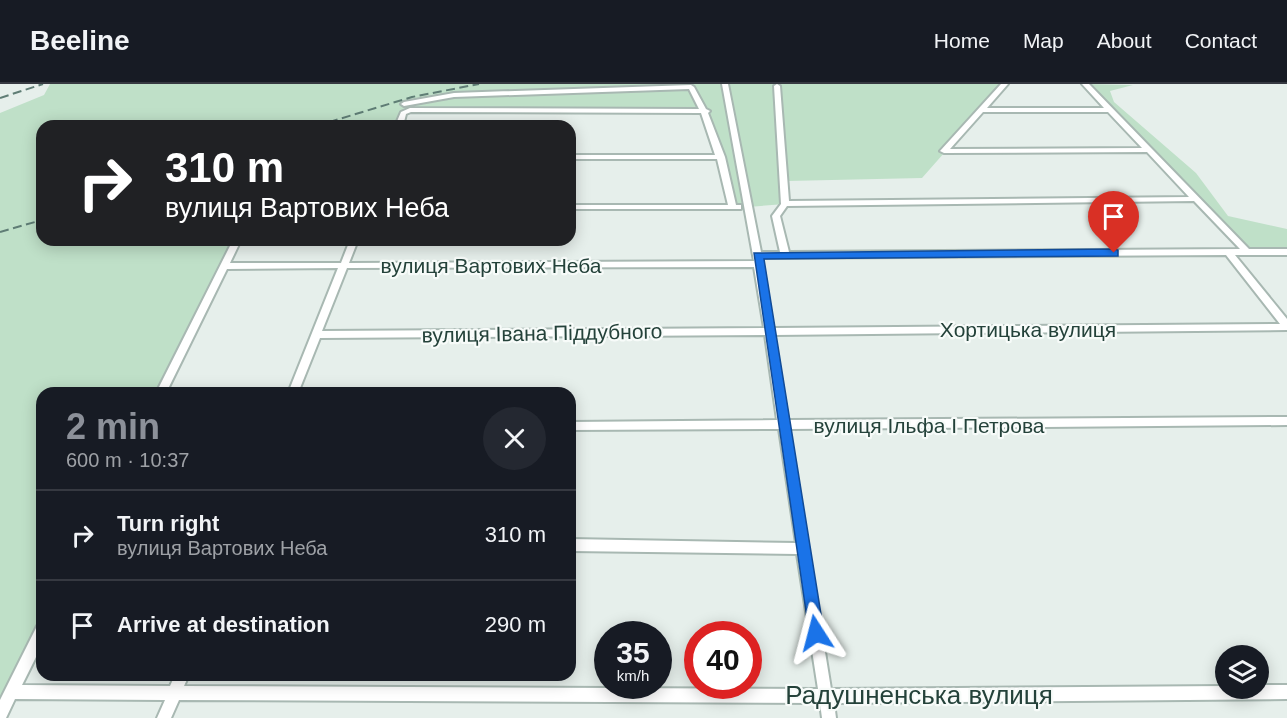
<!DOCTYPE html>
<html lang="en">
<head>
<meta charset="utf-8">
<style>
	body { margin:0; font-family:Helvetica,sans-serif; background:#242831; color:#f1f3f6; height:100vh; display:flex; flex-direction:column; font-size:22px; white-space:nowrap }
	* { box-sizing:border-box; margin:0 }
	p { font-size:20px; color:#9ea1a6 }
	.icon { flex:none; width:33px; height:33px; fill:none; stroke:currentColor; stroke-width:2; stroke-linecap:round; stroke-linejoin:round }
	.map { position:relative; flex:1; overflow:hidden }
	.drawer { position:absolute; left:36px; top:303px; width:540px; height:294px; display:flex; flex-direction:column; background:#171b24; border-radius:18px; box-shadow:0 3px 15px #0003 }
	.drawer>* { flex:none }
	.hud { position:absolute; left:36px; top:36px; width:540px; height:126px; border-radius:18px; box-shadow:0 3px 15px #0003; background:#202124; color:#fff; overflow:hidden }
	.controls { position:absolute; left:1215px; top:561px; display:grid; gap:12px }
	.controls a { display:grid; place-items:center; width:54px; height:54px; border-radius:50%; background:#171b24; box-shadow:0 3px 15px #0003; font-size:30px }
	.speed { position:absolute; left:594px; top:537px; display:flex; gap:12px; font-size:30px; font-weight:700; text-align:center }
	.speed>* { display:grid; place-content:center; width:78px; height:78px; border-radius:50%; background:#171b24; box-shadow:0 3px 15px #0003; line-height:1 }
	.speed small { font-size:15px; font-weight:400 }
	.speed .limit { border:9px solid #d22; background:#fff; color:#111 }
	.pin { position:absolute; display:grid; place-items:center; width:51px; height:51px; color:#fff; margin:-62px -26px; border-radius:50% 50% 50% 0; rotate:-45deg; box-shadow:0 0 6px #0007 }
	.pin .icon { rotate:45deg }
	.me { position:absolute; width:66px; margin:-33px; rotate:351deg; stroke-linejoin:round; filter:drop-shadow(0 0 4px #0008) }
	.turn { display:flex; align-items:center; gap:21px; height:126px; padding:0 30px; font-size:27px }
	.turn .icon { width:78px; height:78px; stroke-width:2.5 }
	.turn b { display:block; font-size:42px; line-height:51px }
	.round { display:grid; place-items:center; flex:none; width:63px; height:63px; border-radius:32px; background:#242831 }
	.overview { display:flex; align-items:center; justify-content:space-between; height:102px; padding:0 30px }
	h1 { font-size:36px; font-weight:700; line-height:45px; color:#8c9099 }
	ul { padding:0; list-style:none }
	li { display:flex; align-items:center; gap:18px; height:90px; padding:0 30px; border-top:2px solid #363941 }
	li div { flex:1 }
	li b { display:block; font-size:22px }
	li em { font-style:normal }
	header { display:flex; align-items:center; gap:36px; box-sizing:border-box; height:84px; padding:0 30px; background:#171b24; border-bottom:2px solid #363941 }
	header strong { font-size:28px }
	nav { display:flex; gap:33px; margin-inline-start:auto; font-size:21px }
	.map>svg:first-child { display:block }
	.green { fill:#bfe0c8 }
	.lines { fill:none; stroke-linecap:round; stroke-linejoin:round }
	.minor-casing { stroke:#a8b8b2; stroke-width:4 }
	.minor { fill:#fff; fill-rule:evenodd }
	.rail { stroke:#5f7d75; stroke-width:2; stroke-dasharray:9 4.5; stroke-linecap:butt }
	.route { fill:#1a73e8; stroke:#114b97; stroke-width:1.5 }
	.labels { text-anchor:middle; dominant-baseline:central; stroke-width:4.5; stroke-linejoin:round; paint-order:stroke }
	.street-label { font-size:21px; fill:#24423a; stroke:#f7fbf9 }
	.near-street-label { font-size:26px; fill:#24423a; stroke:#f7fbf9 }
</style>
</head>
<body>
<header>
<strong>Beeline</strong>
<nav><a>Home</a><a>Map</a><a>About</a><a>Contact</a></nav>
</header>
<div class="map">
<svg width="1287" height="634" viewBox="0 0 1287 634">
	<rect width="100%" height="100%" fill="#e6efeb"/>
	<!-- green -->
	<g class="green">
		<polygon points="50,0 1005,0 922,94 787,97 785,120 748,123 732,117 706,27 405,27 399,42 42,42 42,156 237,156 161,309 42,309 42,547 0,631 0,29 44,11"/>
		<polygon points="1085,0 1133,1 1110,7 1114,18 1196,89 1228,132 1287,145 1287,168 1247,168"/>
	</g>
	<g class="lines">
		<defs>
			<g id="minor">
				<path d="M 722,0 L 728,0 L 761,168 L 780,168 L 772,132 L 781,120 L 774,2 L 777,0 L 780,2 L 789,117 L 1189,113 L 1147,68 L 944,69 L 940,67 L 1001,0 L 1008,0 L 987,24 L 1104,24 L 1082,0 L 1089,0 L 1249,165 L 1287,165 L 1287,171 L 1235,171 L 1287,235 L 1287,246 L 774,251 L 788,336 L 1287,333 L 1287,341 L 789,345 L 831,605 L 1226,602 L 1226,604 L 1258,604 L 1258,601 L 1287,601 L 1287,615 L 834,619 L 836,634 L 822,634 L 820,619 L 179,616 L 171,634 L 157,634 L 165,616 L 15,615 L 6,634 L 0,634 L 0,616 L 37,542 L 42,541 L 42,561 L 22,601 L 170,602 L 175,591 L 189,591 L 184,602 L 818,605 L 797,470 L 570,467 L 570,455 L 796,459 L 779,345 L 570,346 L 570,338 L 777,336 L 765,251 L 320,254 L 298,309 L 288,309 L 338,184 L 227,185 L 166,309 L 156,309 L 233,156 L 241,156 L 230,179 L 341,179 L 350,156 L 358,156 L 349,179 L 754,177 ZM 983,28 L 1108,28 L 1142,64 L 950,65 ZM 1194,117 L 1240,165 L 789,168 L 780,132 L 787,122 ZM 1226,171 L 1280,240 L 773,244 L 762,174 ZM 754,183 L 764,244 L 322,247 L 347,184 Z"/>
				<polygon points="691,1 694,3 706,25 710,27 708,29 725,73 736,121 741,121 741,125 570,125 570,121 728,121 717,75 570,75 570,71 715,71 701,29 411,28 406,30 403,42 395,42 401,28 410,24 699,25 689,5 454,13 404,22 401,20 404,18 454,9"/>
			</g>
		</defs>
		<!-- minor casing -->
		<use href="#minor" class="minor-casing"/>
		<!-- minor -->
		<use href="#minor" class="minor"/>
		<!-- rail -->
		<g class="rail">
			<polyline points="0,14 43,0"/>
			<polyline points="316,42 412,13 479,0"/>
			<polyline points="0,148 42,136"/>
		</g>
	</g>
	<!-- route -->
	<polygon class="route" points="1114,165 1118,166 1118,172 764,175 824,549 822,555 816,558 810,555 754,169"/>
	<g class="labels">
		<!-- street labels -->
		<g class="street-label">
			<text x="491" y="181">вулиця Вартових Неба</text>
			<text x="1028" y="245">Хортицька вулиця</text>
			<text transform="translate(542 249) rotate(-1)">вулиця Івана Піддубного</text>
			<text x="929" y="341">вулиця Ільфа І Петрова</text>
		</g>
		<!-- near-street labels -->
		<g class="near-street-label">
			<text x="919" y="611">Радушненська вулиця</text>
		</g>
	</g>
</svg>
<div class="controls">
<a><svg class="icon" aria-label="layers" viewBox="0 0 24 24"><path d="M12 4l9 5-9 5-9-5zM3 14l9 5 9-5"/></svg></a>
</div>
<div class="speed"><div>35<small>km/h</small></div><div class="limit">40</div></div>
<div class="pin" style="left:1114px;top:169px;background:#d93025"><svg class="icon" aria-label="arrive" viewBox="0 0 24 24"><path d="M6 21V4h12l-3 4 3 4H6"/></svg></div>
<svg class="me" style="left:816px;top:549px" viewBox="-20 -20 40 40"><path d="M0-17L14 15 0 8-14 15z" fill="#1a73e8" stroke="#fff" stroke-width="4"/></svg>
<div class="hud">
<div class="turn"><svg class="icon" aria-label="right" viewBox="0 0 24 24"><path d="M7 20v-9h11M14 6l5 5-5 5"/></svg><div><b>310 m</b>вулиця Вартових Неба</div></div>
</div>
<section class="drawer">
<div class="overview"><div><h1>2 min</h1><p>600 m · 10:37</p></div><a class="round"><svg class="icon" aria-label="close" viewBox="0 0 24 24"><path d="M6 6l12 12M18 6L6 18"/></svg></a></div>
<ul>
<li><svg class="icon" aria-label="right" viewBox="0 0 24 24"><path d="M7 20v-9h11M14 6l5 5-5 5"/></svg><div><b>Turn right</b><p>вулиця Вартових Неба</p></div><em>310 m</em></li>
<li><svg class="icon" aria-label="arrive" viewBox="0 0 24 24"><path d="M6 21V4h12l-3 4 3 4H6"/></svg><div><b>Arrive at destination</b></div><em>290 m</em></li>
</ul>
</section>
</div>
</body>
</html>
